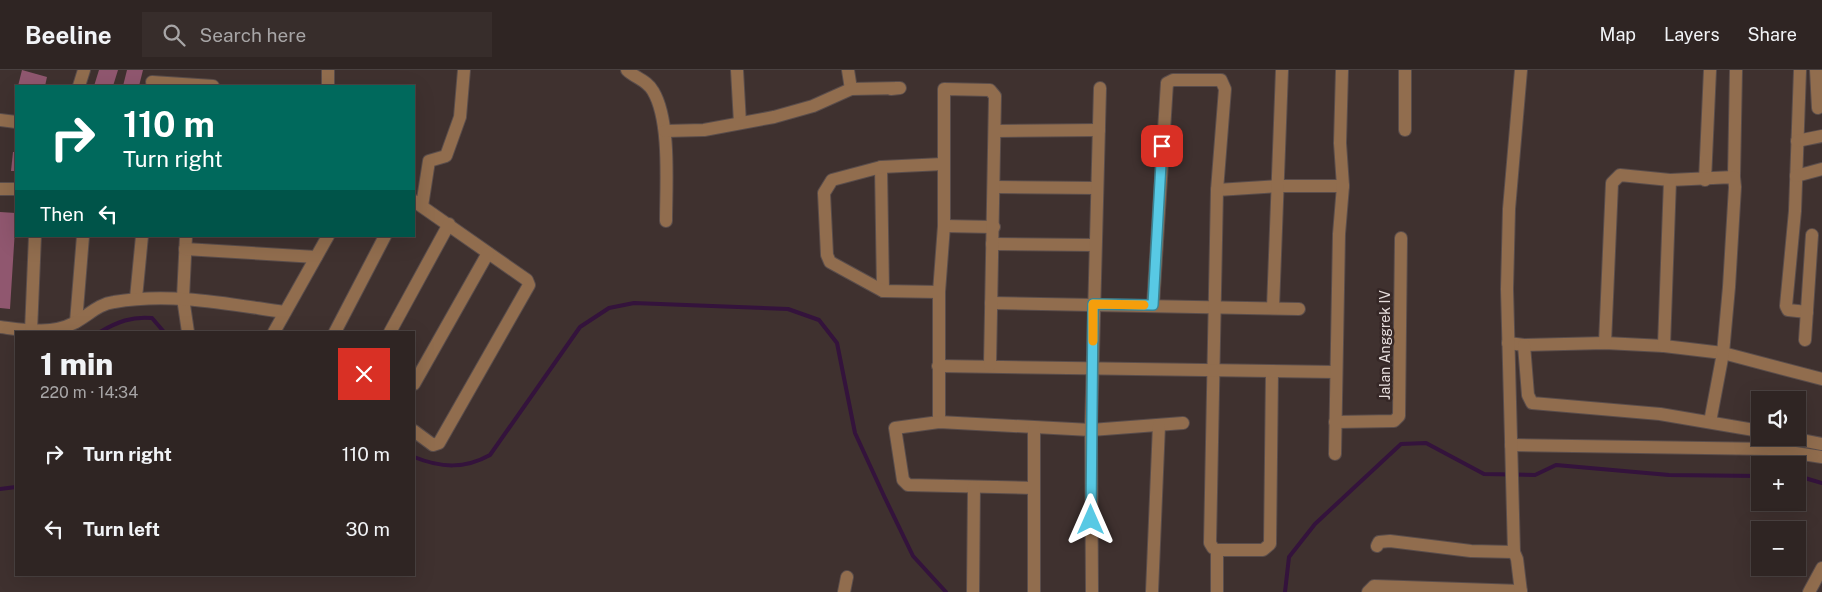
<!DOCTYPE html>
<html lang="en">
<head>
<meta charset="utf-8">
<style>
	body { margin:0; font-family:"Public Sans",sans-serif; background:#372d2b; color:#f1f3f6; height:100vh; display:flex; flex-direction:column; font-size:19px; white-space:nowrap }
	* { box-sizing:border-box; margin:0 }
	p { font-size:16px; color:#a7a5a6 }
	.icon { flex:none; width:28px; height:28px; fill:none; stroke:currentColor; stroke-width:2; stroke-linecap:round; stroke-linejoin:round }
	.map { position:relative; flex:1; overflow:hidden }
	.side { position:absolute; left:15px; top:261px; width:400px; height:245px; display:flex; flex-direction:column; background:#2f2523; border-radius:0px; box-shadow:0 5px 20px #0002,0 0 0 1px #4a4241 }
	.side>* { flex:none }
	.guide { position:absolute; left:15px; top:15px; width:400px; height:152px; border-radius:0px; box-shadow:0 5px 20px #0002,0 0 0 1px #4a4241; background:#00695c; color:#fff; overflow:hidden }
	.fabs { position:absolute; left:1751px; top:321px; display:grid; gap:10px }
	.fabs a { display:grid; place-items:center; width:55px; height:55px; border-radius:0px; background:#2f2523; box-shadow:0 5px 20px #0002,0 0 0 1px #4a4241; font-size:25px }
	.pin { position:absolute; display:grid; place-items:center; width:42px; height:42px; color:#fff; margin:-21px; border-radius:10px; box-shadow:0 2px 8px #0006 }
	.me { position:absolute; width:55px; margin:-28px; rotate:0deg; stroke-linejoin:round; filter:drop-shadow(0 0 4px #0008) }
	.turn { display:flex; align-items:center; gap:18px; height:105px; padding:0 25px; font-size:22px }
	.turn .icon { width:65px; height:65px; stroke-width:2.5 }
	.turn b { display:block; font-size:35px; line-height:42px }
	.then { display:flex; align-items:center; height:48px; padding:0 25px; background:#0003; gap:10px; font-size:19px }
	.round { display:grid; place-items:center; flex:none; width:52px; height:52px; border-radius:0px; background:#372d2b }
	.head { display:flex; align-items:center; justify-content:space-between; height:85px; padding:0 25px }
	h1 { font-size:30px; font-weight:800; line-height:38px }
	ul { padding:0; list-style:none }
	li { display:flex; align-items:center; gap:15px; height:75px; padding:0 25px }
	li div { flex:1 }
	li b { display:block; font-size:19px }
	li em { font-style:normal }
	header { display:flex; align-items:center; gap:30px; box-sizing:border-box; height:70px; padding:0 25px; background:#2f2523; border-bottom:1px solid #4a4241 }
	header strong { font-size:24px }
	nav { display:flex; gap:28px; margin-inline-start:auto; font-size:18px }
	.search { width:350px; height:45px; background:#372d2b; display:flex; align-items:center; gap:12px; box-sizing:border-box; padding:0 18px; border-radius:0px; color:#a7a5a6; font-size:19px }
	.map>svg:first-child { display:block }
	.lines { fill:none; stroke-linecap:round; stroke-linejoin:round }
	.stream { stroke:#34133c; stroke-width:4 }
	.building { fill:#90576f }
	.minor-casing { stroke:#5a4d4b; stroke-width:14 }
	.minor { stroke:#916d4e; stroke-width:12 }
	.route-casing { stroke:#398394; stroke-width:12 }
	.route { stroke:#58c9e4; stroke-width:9 }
	.slow { stroke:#f59e0b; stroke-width:9 }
	.labels { text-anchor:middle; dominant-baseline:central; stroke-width:5; stroke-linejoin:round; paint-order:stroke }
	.street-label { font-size:14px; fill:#e7dedd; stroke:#352726 }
</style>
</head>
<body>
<header>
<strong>Beeline</strong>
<div class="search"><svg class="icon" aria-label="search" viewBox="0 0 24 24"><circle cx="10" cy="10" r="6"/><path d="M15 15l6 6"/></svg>Search here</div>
<nav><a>Map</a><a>Layers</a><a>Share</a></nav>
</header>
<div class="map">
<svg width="1822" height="522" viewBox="0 0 1822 522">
	<rect width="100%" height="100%" fill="#3f312f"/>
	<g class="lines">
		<!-- stream -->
		<g class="stream">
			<path d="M 100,262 C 117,252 132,246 152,248 L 164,262"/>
			<path d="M 414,387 C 441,398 465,399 490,385 L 580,257 L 609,238 L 634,233 L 788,239 L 819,250 L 837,273 L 855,363 L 884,426 L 913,486 L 946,522"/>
			<polyline points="1798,406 1822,413"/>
			<polyline points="0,419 16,417"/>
			<polyline points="1285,522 1289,487 1315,454 1401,374 1426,373 1484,404 1535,405 1556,395 1669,405 1760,406"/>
		</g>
	</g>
	<!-- building -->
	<g class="building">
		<polygon points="22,0 47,7 45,16 18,16"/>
		<polygon points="99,0 118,0 113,16 94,16"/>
		<polygon points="127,0 143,0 139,16 123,16"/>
		<polygon points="13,82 16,82 16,101 11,101"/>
		<polygon points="0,142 16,143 10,239 0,238"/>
	</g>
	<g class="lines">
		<defs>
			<g id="minor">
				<polyline points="328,0 328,16"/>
				<path d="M 627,0 C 635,8 647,10 653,21 C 671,51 666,116 666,151"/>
				<polyline points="737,0 740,53"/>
				<polyline points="848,0 851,19"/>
				<polyline points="1405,0 1405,60"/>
				<polyline points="1800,0 1795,141 1786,236 1788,240 1807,242"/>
				<polyline points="1816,0 1818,38"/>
				<polyline points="152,12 213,16"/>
				<polyline points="79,16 84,0"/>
				<polyline points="0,50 16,52"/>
				<polyline points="665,61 704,60 774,47 813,36 851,19 900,18 891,19"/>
				<polyline points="995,61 1099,60"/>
				<polyline points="1797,71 1822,66"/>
				<polyline points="881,97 883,221"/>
				<polyline points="1796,106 1822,99"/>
				<polyline points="1734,107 1736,0"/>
				<polyline points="1705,110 1710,0"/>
				<polyline points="994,117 1097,118"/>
				<polyline points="0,119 16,119"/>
				<polyline points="1217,120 1279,116 1343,116"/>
				<polyline points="414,131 527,210 529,215 439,373 433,375 414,361"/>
				<polyline points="422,136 429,91 446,86 460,47 464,0"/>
				<polyline points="944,156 994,157"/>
				<polyline points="186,166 183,228 188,262"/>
				<polyline points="992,174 1095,175"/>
				<polyline points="185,179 316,187"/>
				<polyline points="939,222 883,221 830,192 827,185 824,123 832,110 881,97 943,94"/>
				<polyline points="136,228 142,166"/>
				<polyline points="991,233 1299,239"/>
				<polyline points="1153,235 1167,13 1173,10 1221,10 1225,19 1217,120 1210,473 1213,478 1217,480 1263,480 1270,474 1272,301"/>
				<polyline points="1273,238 1282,0"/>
				<polyline points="76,252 83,166"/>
				<path d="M 0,257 C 25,260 51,265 74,253 C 88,246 98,234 114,232 C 171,222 228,234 284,242"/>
				<polyline points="31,261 35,166"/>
				<polyline points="274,262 328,166"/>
				<polyline points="335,262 385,166"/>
				<polyline points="390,262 449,154"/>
				<polyline points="1805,270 1812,165"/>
				<polyline points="1508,273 1524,275 1605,273 1664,276 1723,283 1822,309"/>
				<polyline points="1605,273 1612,113 1620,105 1670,110 1734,107 1735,117 1729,217 1723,283 1710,352"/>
				<polyline points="1524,275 1528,325 1532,333 1660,344 1760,361"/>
				<polyline points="1664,276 1670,110"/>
				<polyline points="938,296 1336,302"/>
				<polyline points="414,314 488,183"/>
				<polyline points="939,352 939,222 944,156 944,19 990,20 995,26 990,295"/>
				<polyline points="1335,352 1394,351 1399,346 1401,168"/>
				<polyline points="1791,368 1822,374"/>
				<polyline points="1511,375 1770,379 1822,387"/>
				<polyline points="1335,384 1339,164 1343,116 1340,73 1342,0"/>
				<polyline points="1034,418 908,415 903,410 895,358 939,352 1091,360 1183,353"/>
				<polyline points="1377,476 1379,472 1390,471 1471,481 1514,482"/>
				<polyline points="1217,480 1217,522"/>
				<polyline points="844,522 847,507"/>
				<polyline points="973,522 974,417"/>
				<polyline points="1034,522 1034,359"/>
				<polyline points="1092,522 1091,360 1100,18"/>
				<polyline points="1152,522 1159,355"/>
				<polyline points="1368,522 1374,516 1521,521"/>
				<polyline points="1521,522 1517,489 1514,482 1507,219 1509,139 1521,0"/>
				<polyline points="1809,522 1822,498"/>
			</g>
		</defs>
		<!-- minor casing -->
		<use href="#minor" class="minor-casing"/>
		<!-- minor -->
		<use href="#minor" class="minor"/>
	</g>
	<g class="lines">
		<defs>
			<polyline id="route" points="1091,450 1093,234 1153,235 1162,76"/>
		</defs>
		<!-- route casing -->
		<use href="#route" class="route-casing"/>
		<!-- route -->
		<use href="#route" class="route"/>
		<!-- slow -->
		<polyline class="slow" points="1093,271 1093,234 1144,235"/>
	</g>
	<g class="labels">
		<!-- street labels -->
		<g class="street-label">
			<text transform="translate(1385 275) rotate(-90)">Jalan Anggrek IV</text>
		</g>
	</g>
</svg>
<div class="fabs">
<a><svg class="icon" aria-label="sound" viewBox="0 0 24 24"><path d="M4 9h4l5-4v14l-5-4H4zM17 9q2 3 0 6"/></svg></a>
<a>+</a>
<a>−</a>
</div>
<div class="pin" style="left:1162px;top:76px;background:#d93025"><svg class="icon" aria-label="arrive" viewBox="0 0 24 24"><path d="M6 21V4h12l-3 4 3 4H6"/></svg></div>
<svg class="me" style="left:1091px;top:450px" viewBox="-20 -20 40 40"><path d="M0-17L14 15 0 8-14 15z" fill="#58c9e4" stroke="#fff" stroke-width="4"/></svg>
<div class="guide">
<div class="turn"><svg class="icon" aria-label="right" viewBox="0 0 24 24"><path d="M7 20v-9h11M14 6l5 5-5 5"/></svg><div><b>110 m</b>Turn right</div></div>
<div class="then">Then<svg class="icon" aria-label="left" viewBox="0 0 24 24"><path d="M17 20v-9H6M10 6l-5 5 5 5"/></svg></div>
</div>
<section class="side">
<div class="head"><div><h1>1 min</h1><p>220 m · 14:34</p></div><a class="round" style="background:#d93025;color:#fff"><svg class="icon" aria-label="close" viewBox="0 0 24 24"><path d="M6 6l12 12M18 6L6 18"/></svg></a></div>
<ul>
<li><svg class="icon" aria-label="right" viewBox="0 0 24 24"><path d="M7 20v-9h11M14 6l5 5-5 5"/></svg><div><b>Turn right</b></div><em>110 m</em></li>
<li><svg class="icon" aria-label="left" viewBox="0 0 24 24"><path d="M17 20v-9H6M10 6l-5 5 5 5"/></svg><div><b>Turn left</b></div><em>30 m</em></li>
</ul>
</section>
</div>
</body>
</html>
